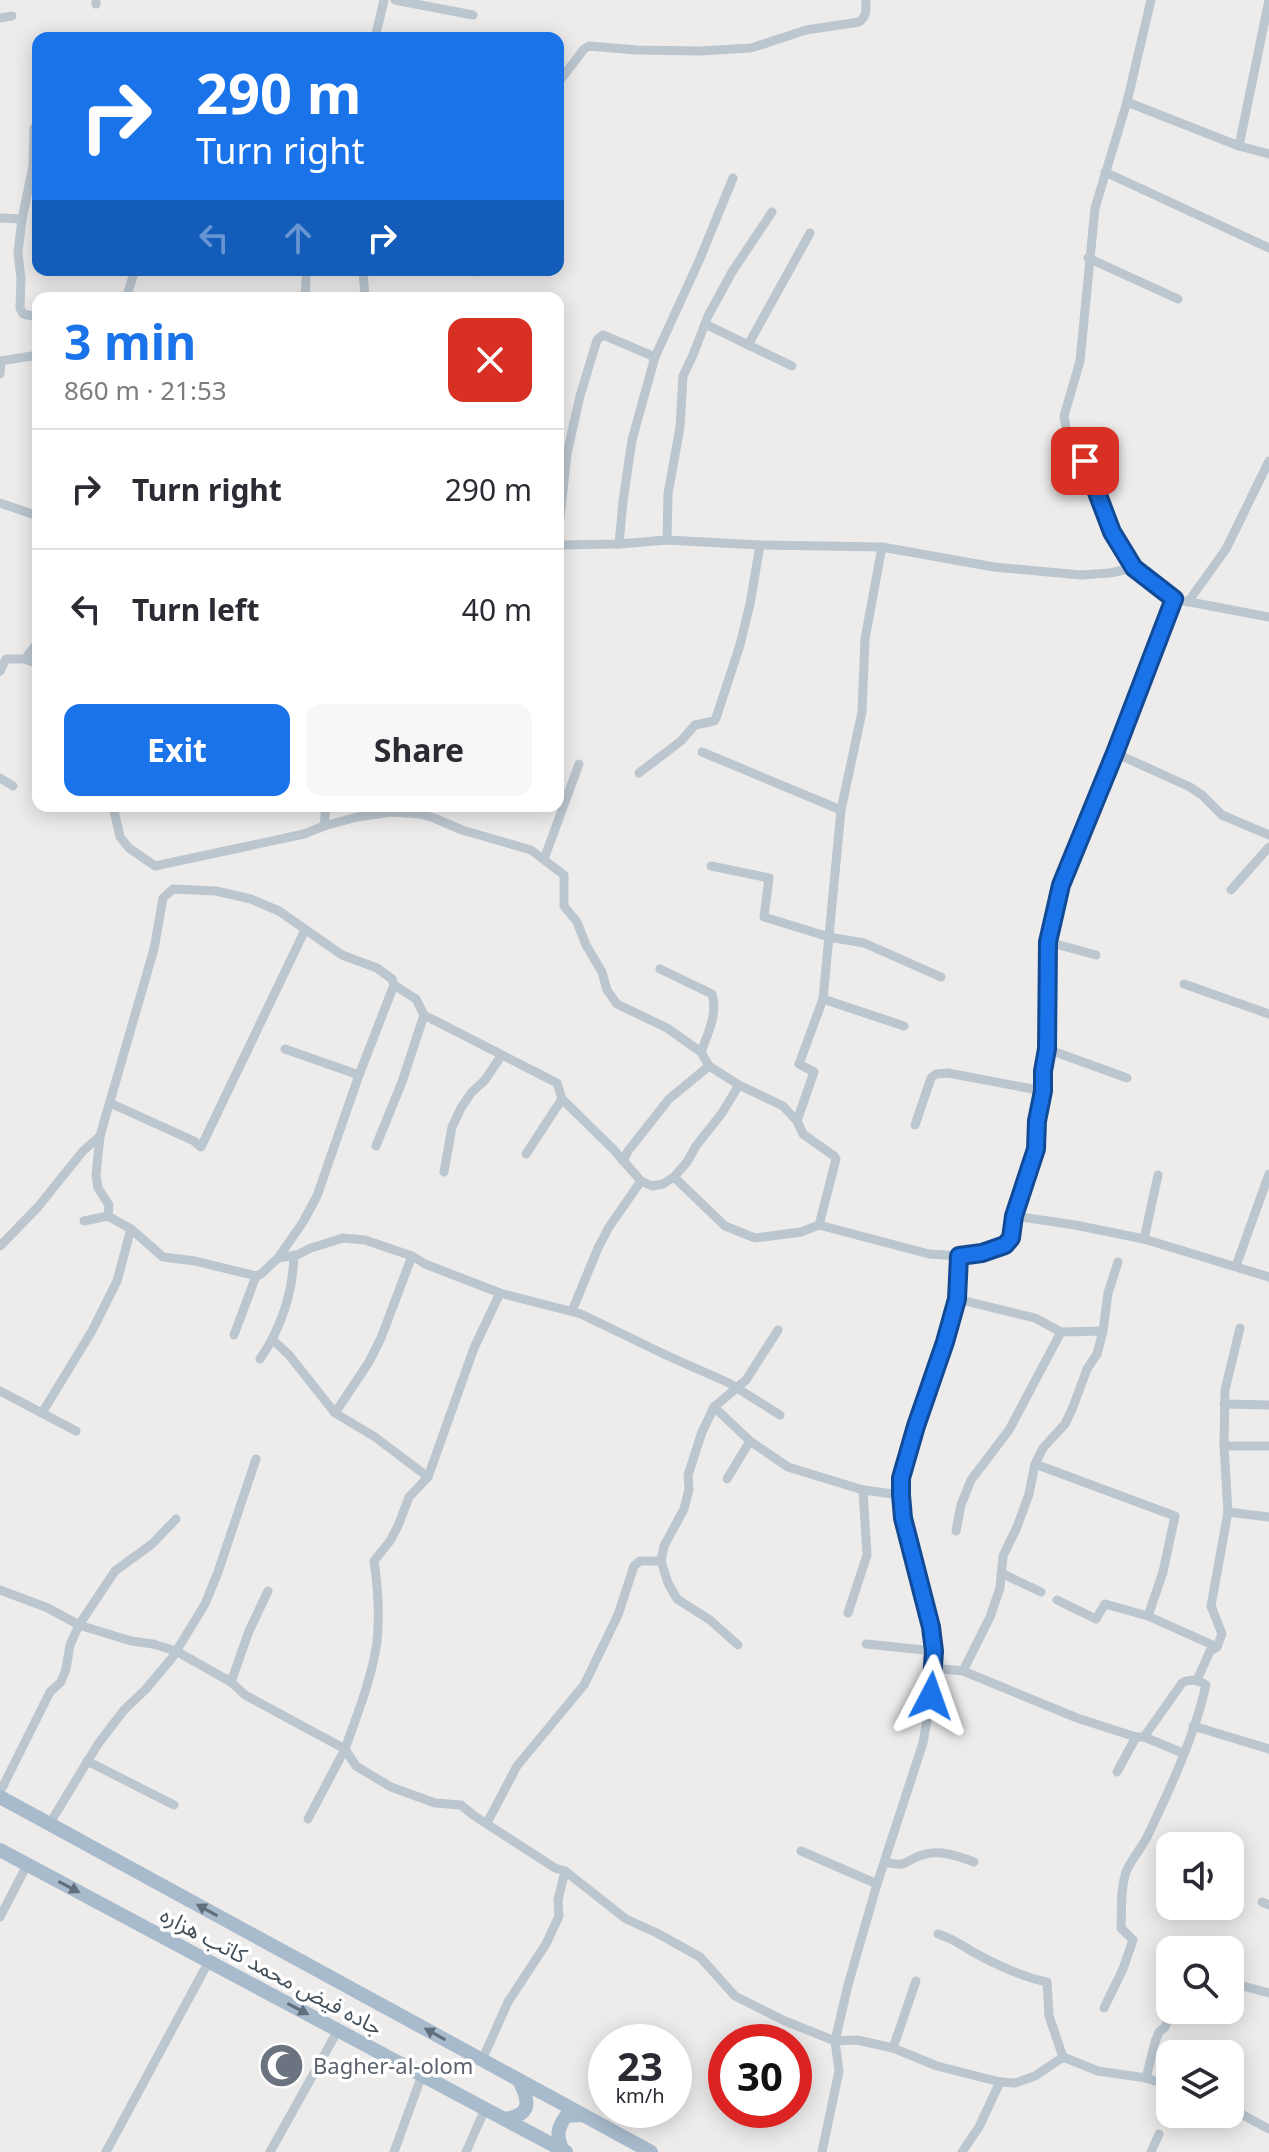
<!DOCTYPE html>
<html lang="en">
<head>
<meta charset="utf-8">
<style>
	body { margin:0; font-family:"Noto Sans","Noto Sans Arabic",sans-serif; background:#f7f7f7; color:#2b2b33; height:100vh; display:flex; flex-direction:column; font-size:30px; white-space:nowrap }
	* { box-sizing:border-box; margin:0 }
	p { font-size:26px; color:#7c7c81 }
	.icon { flex:none; width:44px; height:44px; fill:none; stroke:currentColor; stroke-width:2; stroke-linecap:round; stroke-linejoin:round }
	.map { position:relative; flex:1; overflow:hidden }
	.details { position:absolute; left:32px; top:292px; width:532px; height:520px; display:flex; flex-direction:column; background:#fff; border-radius:16px; box-shadow:0 4px 20px #0003 }
	.details>* { flex:none }
	.top-card { position:absolute; left:32px; top:32px; width:532px; height:244px; border-radius:16px; box-shadow:0 4px 20px #0003; background:#1a73e8; color:#fff; overflow:hidden }
	.buttons { position:absolute; left:1156px; top:1832px; display:grid; gap:16px }
	.buttons a { display:grid; place-items:center; width:88px; height:88px; border-radius:16px; background:#fff; box-shadow:0 4px 20px #0003; font-size:40px }
	.speed { position:absolute; left:588px; top:2024px; display:flex; gap:16px; font-size:40px; font-weight:700; text-align:center }
	.speed>* { display:grid; place-content:center; width:104px; height:104px; border-radius:50%; background:#fff; box-shadow:0 4px 20px #0003; line-height:1 }
	.speed small { font-size:20px; font-weight:400 }
	.speed .limit { border:12px solid #d22; background:#fff; color:#111 }
	.pin { position:absolute; display:grid; place-items:center; width:68px; height:68px; color:#fff; margin:-34px; border-radius:16px; box-shadow:0 4px 12px #0006 }
	.me { position:absolute; width:88px; margin:-44px; rotate:4deg; stroke-linejoin:round; filter:drop-shadow(0 0 6px #0008) }
	.turn { display:flex; align-items:center; gap:28px; height:168px; padding:0 32px; font-size:36px }
	.turn .icon { width:104px; height:104px; stroke-width:2.5 }
	.turn b { display:block; font-size:56px; line-height:68px }
	.lanes { display:flex; align-items:center; height:76px; padding:0 32px; background:#0003; justify-content:center; gap:40px; direction:ltr }
	.lanes .off { opacity:.35 }
	.round { display:grid; place-items:center; flex:none; width:84px; height:84px; border-radius:16px; background:#f7f7f7 }
	.head { display:flex; align-items:center; justify-content:space-between; height:136px; padding:0 32px }
	h1 { font-size:48px; font-weight:700; line-height:60px; color:#1a73e8 }
	.primary-button { display:flex; gap:16px; margin-top:auto; padding:16px 32px }
	.primary-button a { flex:1; height:92px; border-radius:16px; background:#1a73e8; color:#fff; font-size:32px; font-weight:700; line-height:92px; text-align:center }
	.primary-button a+a { background:#f7f7f7; color:#2b2b33 }
	ul { padding:0; list-style:none }
	li { display:flex; align-items:center; gap:24px; height:120px; padding:0 32px; border-top:2px solid #e1e1e2 }
	li div { flex:1 }
	li b { display:block; font-size:30px }
	li em { font-style:normal }
	.map>svg:first-child { display:block }
	.lines { fill:none; stroke-linecap:round; stroke-linejoin:round }
	.minor { stroke:#bbc6cf; stroke-width:9 }
	.primary { stroke:#a8bbcd; stroke-width:14 }
	.oneway { fill:#616f7c }
	.route-casing { stroke:#114b97; stroke-width:20 }
	.route { stroke:#1a73e8; stroke-width:14 }
	.labels { text-anchor:middle; dominant-baseline:central; stroke-width:7; stroke-linejoin:round; paint-order:stroke }
	.street-label { font-size:22px; fill:#434f59; stroke:#fff }
	.worship-label { font-size:22px; fill:#5b616d; stroke:#fff; text-anchor:start }
</style>
</head>
<body>
<div class="map">
<svg width="1269" height="2152" viewBox="0 0 1269 2152">
	<rect width="100%" height="100%" fill="#eeebeb"/>
	<g class="lines">
		<!-- minor -->
		<g class="minor">
			<polyline points="96,0 96,4"/>
			<polyline points="395,0 473,15"/>
			<polyline points="1151,0 1127,102 1095,208 1080,361 1064,416 1068,440 1085,461 1112,532 1134,568 1174,599 1269,617"/>
			<polyline points="0,18 12,16"/>
			<polyline points="375,38 384,0"/>
			<path d="M 558,83 L 584,49 L 589,46 L 637,50 L 700,51 L 751,48 L 806,30 L 859,22 C 867,17 866,9 866,0"/>
			<polyline points="1127,102 1239,146 1269,154"/>
			<polyline points="34,128 33,166 22,219 18,253 21,279 20,308 23,314 38,317"/>
			<polyline points="1239,146 1269,0"/>
			<polyline points="1105,172 1269,248"/>
			<polyline points="0,218 22,219"/>
			<polyline points="1088,258 1178,299"/>
			<polyline points="363,270 365,298"/>
			<polyline points="468,270 478,272 482,270"/>
			<polyline points="126,298 135,270"/>
			<polyline points="305,298 306,279"/>
			<polyline points="705,324 792,366"/>
			<polyline points="748,345 810,233"/>
			<polyline points="0,361 38,355"/>
			<polyline points="0,374 1,361"/>
			<polyline points="0,503 38,516"/>
			<polyline points="558,535 567,454 580,396 597,340 603,335 608,337 655,357"/>
			<polyline points="667,540 668,494 680,427 683,376 693,355 708,316 732,272 772,212"/>
			<polyline points="619,544 623,501 632,440 655,357 699,261 733,178"/>
			<polyline points="558,545 619,544 667,540 760,545 882,547 994,567 1081,575 1110,573 1134,568"/>
			<polyline points="1188,602 1226,549 1269,461"/>
			<polyline points="25,659 38,642"/>
			<polyline points="0,671 6,659 25,659 38,664"/>
			<polyline points="702,752 841,810"/>
			<polyline points="1115,753 1190,787 1202,795 1222,815 1269,835"/>
			<polyline points="639,773 681,741 695,725 714,721 716,718 740,645 750,604 760,545"/>
			<polyline points="0,778 13,786"/>
			<polyline points="113,806 120,837 129,848 155,866 304,834 324,826 357,817 392,812 420,814 434,818 462,830 531,850 564,875 564,906 577,922 586,945 602,972 607,990 617,1004 667,1028 701,1052 709,1066 739,1085 783,1106 797,1121 803,1134 834,1156 836,1159 819,1225"/>
			<polyline points="324,826 326,806"/>
			<polyline points="544,859 579,764"/>
			<polyline points="711,866 769,878 764,917 829,937 864,943 941,977"/>
			<polyline points="1231,890 1269,847"/>
			<polyline points="1048,942 1096,955"/>
			<path d="M 660,969 L 712,994 C 718,1014 708,1033 701,1052"/>
			<polyline points="1184,984 1269,1014"/>
			<polyline points="394,985 359,1075 317,1196 303,1222 278,1258 261,1274 256,1276 195,1261 163,1257 131,1229 108,1216 109,1205 98,1188 96,1175 100,1136 154,949 163,898 173,889 216,891 251,899 279,911 342,955 377,968 392,979 394,985 416,999 424,1015 557,1083 562,1099 614,1150 641,1181 652,1186 663,1184 674,1177 687,1162 696,1146 722,1113 739,1085"/>
			<polyline points="823,999 904,1026"/>
			<polyline points="285,1049 359,1075"/>
			<polyline points="1047,1049 1127,1078"/>
			<polyline points="110,1103 194,1141 201,1147 305,930"/>
			<polyline points="797,1121 814,1072 799,1064 823,999 841,810 862,712 865,639 882,547"/>
			<polyline points="915,1125 931,1078 936,1074 948,1073 1043,1091"/>
			<polyline points="376,1146 402,1082 424,1015"/>
			<polyline points="526,1154 562,1099"/>
			<polyline points="623,1161 628,1151 669,1099 709,1066"/>
			<polyline points="444,1172 452,1127 461,1108 471,1093 485,1080 501,1056"/>
			<polyline points="674,1177 725,1226 755,1238 801,1232 819,1225 929,1254 959,1256 982,1253 1005,1245 1011,1238 1014,1216 1036,1149 1037,1121 1043,1091 1043,1071 1047,1049 1048,942 1061,885 1115,753 1174,599"/>
			<polyline points="1014,1216 1075,1225 1144,1239 1269,1277"/>
			<polyline points="84,1221 108,1216"/>
			<polyline points="1144,1239 1158,1175"/>
			<polyline points="0,1246 38,1207 83,1151 100,1136"/>
			<polyline points="278,1258 297,1255 311,1248 343,1238 365,1240 412,1256 425,1264 500,1293 581,1314 668,1356 729,1383 780,1415"/>
			<polyline points="1236,1266 1269,1174"/>
			<path d="M 500,1293 L 474,1348 L 428,1477 L 409,1497 L 398,1526 L 390,1541 L 374,1561 C 378,1588 380,1614 377,1642 C 372,1678 357,1715 345,1749 L 356,1766 L 391,1787 L 435,1803 L 461,1805 L 473,1815 L 555,1868 L 565,1871 L 626,1919 L 657,1933 L 700,1957 L 735,1996 L 785,2021 L 835,2041 L 857,2040 L 893,2048 L 937,2066 L 1000,2082 L 1015,2083 L 1035,2076 L 1063,2057 L 1098,2071 L 1146,2078 L 1170,2086"/>
			<polyline points="957,1299 1035,1318 1061,1332 1103,1331"/>
			<polyline points="572,1311 598,1248 609,1227 641,1181"/>
			<polyline points="234,1335 256,1276"/>
			<polyline points="273,1340 289,1355 335,1413 375,1437 428,1477"/>
			<path d="M 260,1359 C 281,1329 293,1292 294,1255"/>
			<polyline points="0,1391 76,1431"/>
			<polyline points="1224,1404 1269,1405"/>
			<polyline points="714,1407 750,1441 788,1467 863,1490 901,1495"/>
			<polyline points="42,1413 92,1331 117,1281 131,1229"/>
			<polyline points="335,1413 369,1362 381,1338 412,1256"/>
			<polyline points="1224,1446 1269,1446"/>
			<polyline points="1035,1464 1175,1516 1163,1572 1148,1616"/>
			<polyline points="727,1479 750,1441"/>
			<polyline points="1228,1512 1269,1517"/>
			<polyline points="956,1531 961,1505 971,1480 1009,1430 1061,1332"/>
			<polyline points="1001,1573 1041,1592"/>
			<polyline points="0,1590 48,1608 79,1625 131,1641 153,1644 176,1651 231,1682 245,1695 345,1749 308,1819"/>
			<polyline points="1057,1600 1096,1619 1105,1604 1148,1616 1217,1647"/>
			<polyline points="848,1613 867,1555 863,1490"/>
			<polyline points="866,1644 934,1651"/>
			<polyline points="738,1645 710,1620 677,1599 668,1583 661,1561 664,1546 684,1509 689,1489 688,1475 702,1432 714,1407 746,1380 778,1330"/>
			<polyline points="933,1668 963,1671 1077,1718 1136,1737 1144,1737 1183,1753"/>
			<polyline points="963,1671 990,1617 1000,1588 1003,1556 1017,1527 1029,1494 1035,1464 1043,1448 1065,1424 1073,1407 1087,1369 1097,1354 1103,1331 1108,1293 1118,1262"/>
			<polyline points="1197,1680 1210,1651 1217,1647 1222,1634 1211,1606 1228,1512 1224,1446 1225,1390 1240,1328"/>
			<polyline points="231,1682 249,1631 268,1591"/>
			<polyline points="1193,1726 1269,1749"/>
			<polyline points="87,1761 174,1805"/>
			<polyline points="1117,1772 1136,1737"/>
			<polyline points="0,1792 50,1692 61,1682 66,1669 70,1645 79,1625 115,1571 152,1544 176,1519"/>
			<polyline points="50,1823 98,1744 124,1710 146,1689 172,1658 205,1604 218,1572 256,1459"/>
			<polyline points="487,1823 517,1766 584,1685 618,1615 634,1566 640,1561 661,1561"/>
			<polyline points="801,1851 877,1884"/>
			<path d="M 885,1862 C 908,1868 903,1861 922,1855 C 939,1849 958,1856 974,1862"/>
			<polyline points="1262,1902 1269,1905"/>
			<polyline points="0,1917 27,1865"/>
			<path d="M 938,1934 C 952,1938 961,1945 973,1952 C 995,1964 1022,1977 1047,1982 L 1049,2016 L 1063,2057"/>
			<polyline points="1235,1984 1269,1993"/>
			<path d="M 1104,2008 L 1123,1969 L 1133,1940 L 1121,1928 C 1122,1909 1120,1890 1126,1872 C 1131,1859 1142,1848 1148,1835 C 1170,1789 1195,1735 1206,1685 C 1198,1680 1190,1678 1182,1683 L 1144,1737"/>
			<polyline points="893,2048 916,1981"/>
			<polyline points="482,2060 508,2002 546,1944 559,1916 558,1900 565,1871"/>
			<polyline points="1146,2078 1155,2042 1159,2032 1165,2027 1172,2010"/>
			<polyline points="1230,2108 1269,2129"/>
			<polyline points="106,2152 209,1961"/>
			<polyline points="270,2152 338,2030"/>
			<polyline points="394,2152 422,2075"/>
			<polyline points="466,2152 485,2109"/>
			<polyline points="822,2152 839,2071 835,2041 848,1985 877,1884 923,1743 931,1696 933,1668 931,1627 903,1518 901,1495 901,1478 916,1426 945,1342 957,1299 959,1256"/>
			<polyline points="962,2152 979,2127 1000,2082"/>
			<polyline points="1151,2152 1159,2134"/>
		</g>
		<!-- primary -->
		<g class="primary">
			<polyline points="0,1797 651,2152"/>
			<polyline points="0,1850 566,2152"/>
			<path d="M 504,2119 C 532,2115 530,2102 519,2080"/>
			<path d="M 563,2151 C 556,2136 557,2129 566,2116 L 582,2115"/>
		</g>
	</g>
	<!-- one-way arrows -->
	<defs><path id="oneway-solid" d="M-6-.8H1V-3.2L6.5 0L1 3.2V.8H-6Z" transform="scale(2)"/></defs>
	<g class="oneway">
		<use href="#oneway-solid" transform="translate(69 1887) rotate(28)"/>
		<use href="#oneway-solid" transform="translate(207 1910) rotate(-151)"/>
		<use href="#oneway-solid" transform="translate(298 2009) rotate(28)"/>
		<use href="#oneway-solid" transform="translate(435 2034) rotate(-151)"/>
	</g>
	<g class="lines">
		<defs>
			<polyline id="route" points="931,1696 934,1651 931,1627 903,1518 901,1495 901,1478 916,1426 945,1342 957,1299 959,1256 982,1253 1005,1245 1011,1238 1014,1216 1036,1149 1037,1121 1043,1091 1043,1071 1047,1049 1048,942 1061,885 1115,753 1174,599 1134,568 1112,532 1085,461"/>
		</defs>
		<!-- route casing -->
		<use href="#route" class="route-casing"/>
		<!-- route -->
		<use href="#route" class="route"/>
	</g>
	<!-- icons -->
	<defs>
		<symbol id="mosque-disc" viewBox="-11 -11 22 22"><circle r="9.5" fill="#6b7280" stroke="#fff"/><path d="M3.5-4.9A6 6 0 1 0 3.5 4.9A5 5 0 1 1 3.5-4.9Z" fill="#fff"/></symbol>
	</defs>
	<g fill-rule="evenodd">
		<use href="#mosque-disc" x="256" y="2040" width="51" height="51"/>
	</g>
	<g class="labels">
		<!-- street labels -->
		<g class="street-label">
			<text transform="translate(272 1970) rotate(28)">جاده فیض محمد کاتب هزاره</text>
		</g>
		<!-- worship labels -->
		<g class="worship-label">
			<text x="313" y="2065">Bagher-al-olom</text>
		</g>
	</g>
</svg>
<div class="buttons">
<a><svg class="icon" aria-label="sound" viewBox="0 0 24 24"><path d="M4 9h4l5-4v14l-5-4H4zM17 9q2 3 0 6"/></svg></a>
<a><svg class="icon" aria-label="search" viewBox="0 0 24 24"><circle cx="10" cy="10" r="6"/><path d="M15 15l6 6"/></svg></a>
<a><svg class="icon" aria-label="layers" viewBox="0 0 24 24"><path d="M12 4l9 5-9 5-9-5zM3 14l9 5 9-5"/></svg></a>
</div>
<div class="speed"><div>23<small>km/h</small></div><div class="limit">30</div></div>
<div class="pin" style="left:1085px;top:461px;background:#d93025"><svg class="icon" aria-label="arrive" viewBox="0 0 24 24"><path d="M6 21V4h12l-3 4 3 4H6"/></svg></div>
<svg class="me" style="left:931px;top:1696px" viewBox="-20 -20 40 40"><path d="M0-17L14 15 0 8-14 15z" fill="#1a73e8" stroke="#fff" stroke-width="4"/></svg>
<div class="top-card">
<div class="turn"><svg class="icon" aria-label="right" viewBox="0 0 24 24"><path d="M7 20v-9h11M14 6l5 5-5 5"/></svg><div><b>290 m</b>Turn right</div></div>
<div class="lanes"><svg class="icon off" aria-label="left" viewBox="0 0 24 24"><path d="M17 20v-9H6M10 6l-5 5 5 5"/></svg><svg class="icon off" aria-label="ahead" viewBox="0 0 24 24"><path d="M12 20V5M6 11l6-6 6 6"/></svg><svg class="icon" aria-label="right" viewBox="0 0 24 24"><path d="M7 20v-9h11M14 6l5 5-5 5"/></svg></div>
</div>
<section class="details">
<div class="head"><div><h1>3 min</h1><p>860 m · 21:53</p></div><a class="round" style="background:#d93025;color:#fff"><svg class="icon" aria-label="close" viewBox="0 0 24 24"><path d="M6 6l12 12M18 6L6 18"/></svg></a></div>
<ul>
<li><svg class="icon" aria-label="right" viewBox="0 0 24 24"><path d="M7 20v-9h11M14 6l5 5-5 5"/></svg><div><b>Turn right</b></div><em>290 m</em></li>
<li><svg class="icon" aria-label="left" viewBox="0 0 24 24"><path d="M17 20v-9H6M10 6l-5 5 5 5"/></svg><div><b>Turn left</b></div><em>40 m</em></li>
</ul>
<div class="primary-button"><a>Exit</a><a>Share</a></div>
</section>
</div>
</body>
</html>
